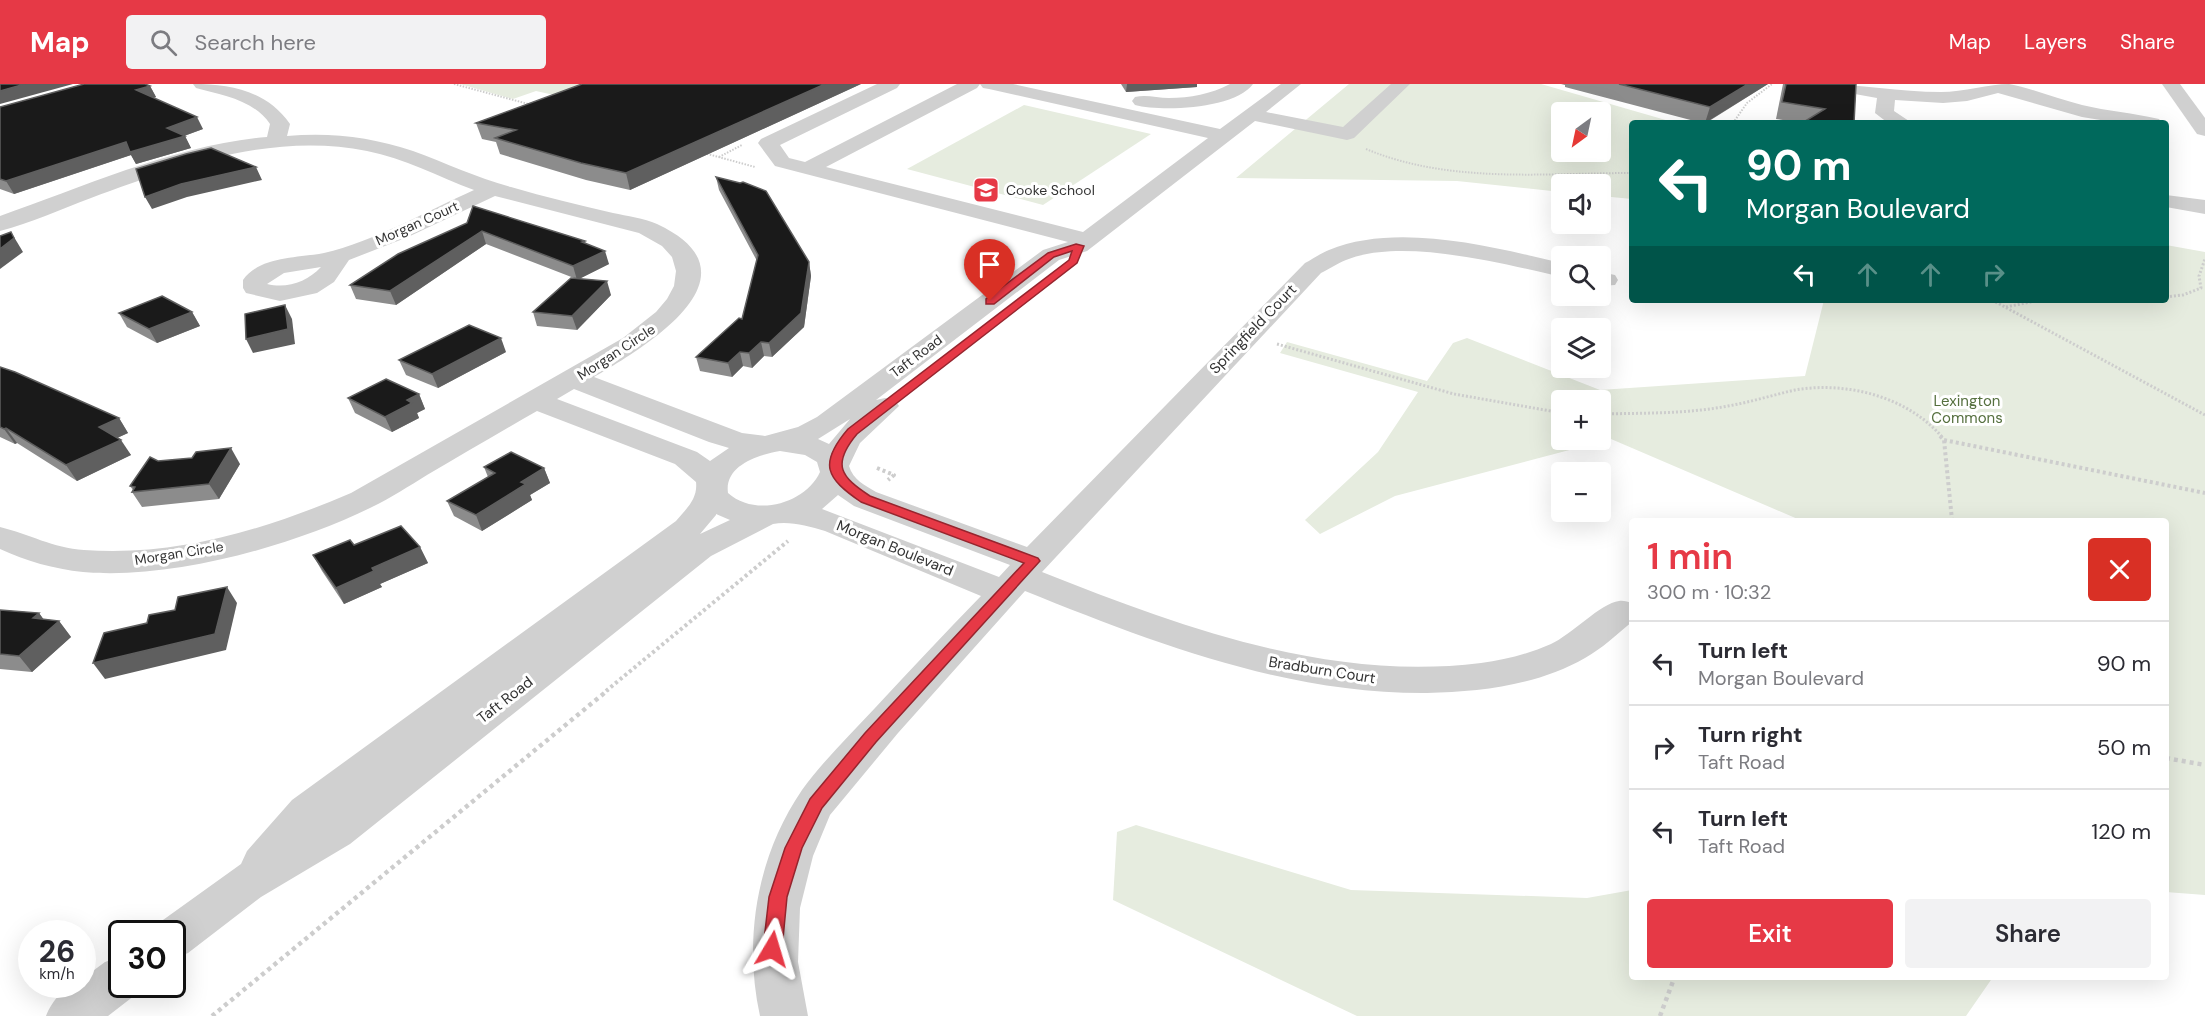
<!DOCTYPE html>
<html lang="en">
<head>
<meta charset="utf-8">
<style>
	body { margin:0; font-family:"DM Sans",sans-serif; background:#f2f2f3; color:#2b2b33; height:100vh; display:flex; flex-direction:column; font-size:22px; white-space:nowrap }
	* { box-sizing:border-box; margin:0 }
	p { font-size:20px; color:#7c7c81 }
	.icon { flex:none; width:33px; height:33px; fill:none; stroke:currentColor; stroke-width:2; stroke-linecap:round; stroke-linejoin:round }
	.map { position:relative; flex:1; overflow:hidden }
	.drawer { position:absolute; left:1629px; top:434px; width:540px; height:462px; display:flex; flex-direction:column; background:#fff; border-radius:6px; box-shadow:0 6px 24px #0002 }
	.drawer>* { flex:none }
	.guide { position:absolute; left:1629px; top:36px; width:540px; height:183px; border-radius:6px; box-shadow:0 6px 24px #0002; background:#00695c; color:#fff; overflow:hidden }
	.needle { width:39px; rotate:213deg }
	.buttons { position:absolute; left:1551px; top:18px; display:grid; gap:12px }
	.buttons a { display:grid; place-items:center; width:60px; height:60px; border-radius:6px; background:#fff; box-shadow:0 6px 24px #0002; font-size:30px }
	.speed { position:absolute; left:18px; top:836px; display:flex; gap:12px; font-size:30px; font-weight:700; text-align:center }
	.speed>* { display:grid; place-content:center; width:78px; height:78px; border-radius:50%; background:#fff; box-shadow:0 6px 24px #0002; line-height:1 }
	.speed small { font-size:15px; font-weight:400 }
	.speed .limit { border:3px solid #111; border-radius:9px; background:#fff; color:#111 }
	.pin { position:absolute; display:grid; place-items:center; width:51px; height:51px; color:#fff; margin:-62px -26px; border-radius:50% 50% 50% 0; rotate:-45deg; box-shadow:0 0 6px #0007 }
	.pin .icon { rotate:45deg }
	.me { position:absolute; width:66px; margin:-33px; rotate:7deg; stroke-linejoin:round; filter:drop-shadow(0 0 4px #0008) }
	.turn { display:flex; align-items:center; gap:21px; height:126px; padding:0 18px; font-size:27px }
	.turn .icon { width:78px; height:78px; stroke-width:2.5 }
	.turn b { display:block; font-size:42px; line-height:51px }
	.lanes { display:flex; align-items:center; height:57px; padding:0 18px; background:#0003; justify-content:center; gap:30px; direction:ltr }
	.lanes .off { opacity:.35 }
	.round { display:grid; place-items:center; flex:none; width:63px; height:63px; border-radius:6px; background:#f2f2f3 }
	.summary { display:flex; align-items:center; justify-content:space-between; height:102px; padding:0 18px }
	h1 { font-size:36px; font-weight:600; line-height:45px; color:#e63946 }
	.cta { display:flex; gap:12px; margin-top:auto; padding:12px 18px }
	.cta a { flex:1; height:69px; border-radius:6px; background:#e63946; color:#fff; font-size:24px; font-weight:600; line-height:69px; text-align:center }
	.cta a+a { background:#f2f2f3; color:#2b2b33 }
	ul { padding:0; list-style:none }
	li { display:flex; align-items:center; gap:18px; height:84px; padding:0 18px; border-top:2px solid #e1e1e2 }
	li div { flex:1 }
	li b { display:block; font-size:22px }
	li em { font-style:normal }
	header { display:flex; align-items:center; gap:36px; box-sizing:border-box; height:84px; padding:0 30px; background:#e63946; color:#fff }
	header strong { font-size:28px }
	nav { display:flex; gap:33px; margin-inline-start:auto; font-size:21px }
	.search { width:420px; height:54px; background:#f2f2f3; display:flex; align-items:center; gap:15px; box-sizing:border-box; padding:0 21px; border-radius:6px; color:#7c7c81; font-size:22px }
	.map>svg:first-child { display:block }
	.green { fill:#e6ecdf; fill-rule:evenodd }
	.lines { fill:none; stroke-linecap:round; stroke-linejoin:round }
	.path-far3 { stroke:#cdcdcd; stroke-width:2; stroke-dasharray:1.5 1.5; stroke-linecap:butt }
	.path-far2 { stroke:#cdcdcd; stroke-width:3; stroke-dasharray:2 2; stroke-linecap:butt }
	.path-far1 { stroke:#cdcdcd; stroke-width:4; stroke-dasharray:3 3; stroke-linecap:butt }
	.path { stroke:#cdcdcd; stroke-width:4.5; stroke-dasharray:4 4; stroke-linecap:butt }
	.minor { fill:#d0d0d0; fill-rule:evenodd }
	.wall { fill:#8c8c8c }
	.shaded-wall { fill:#5f5f5f }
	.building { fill:#1a1a1a; stroke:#5f5f5f; stroke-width:1.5 }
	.route { fill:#e63946; stroke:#96252e; stroke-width:1.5 }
	.labels { text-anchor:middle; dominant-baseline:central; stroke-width:6; stroke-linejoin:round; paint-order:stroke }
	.far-poi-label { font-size:14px; fill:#333; stroke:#fff; text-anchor:start }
	.far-street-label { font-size:14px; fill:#333; stroke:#fff }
	.street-label { font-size:15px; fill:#333; stroke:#fff }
	.park-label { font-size:15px; fill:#56703f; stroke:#fff }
</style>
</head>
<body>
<header>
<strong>Map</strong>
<div class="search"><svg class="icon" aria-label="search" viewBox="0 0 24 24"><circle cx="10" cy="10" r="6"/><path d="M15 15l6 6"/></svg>Search here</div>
<nav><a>Map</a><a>Layers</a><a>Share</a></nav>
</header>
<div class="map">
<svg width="2205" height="932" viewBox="0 0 2205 932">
	<rect width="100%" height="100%" fill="#fff"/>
	<!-- green -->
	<g class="green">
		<polygon points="460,0 584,0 554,11 536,7 513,15"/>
		<path d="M 1349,0 L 1541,0 L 1676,39 L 1632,39 L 1632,115 L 1601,112 L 1600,100 L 1562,100 L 1561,108 L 1457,97 L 1236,94 ZM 1562,28 L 1600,28 L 1600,68 L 1562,68 Z"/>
		<polygon points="1024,21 1151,50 1043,121 907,85"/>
		<path d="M 2166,161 L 2205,168 L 2205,811 L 2166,808 L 2166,436 L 1800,436 L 1611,355 L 1395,412 L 1320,450 L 1305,436 L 1378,368 L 1418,308 L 1280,269 L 1287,258 L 1427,297 L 1453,259 L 1467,254 L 1600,306 L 1805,292 L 1824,216 L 2166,216 ZM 1600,316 L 1600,356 L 1562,356 L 1562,316 Z"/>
		<polygon points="1136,741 1351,806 1587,814 1632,806 1632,892 1993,893 1966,932 1357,932 1113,816 1117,748"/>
	</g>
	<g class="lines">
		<!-- path-far3 -->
		<g class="path-far3">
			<polyline points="454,0 532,21"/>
			<polyline points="1733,39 1747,19 1772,0"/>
			<path d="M 1366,65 C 1450,100 1543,89 1632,89"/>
			<polyline points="704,69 755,83"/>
			<polyline points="719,73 742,61"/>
		</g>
		<!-- path-far2 -->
		<g class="path-far2">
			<polyline points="2166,213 2183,211 2201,204 2199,192 2205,175"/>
			<polyline points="1992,216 2205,331"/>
			<polyline points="2108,216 2121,216"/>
			<polyline points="2006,223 2040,216"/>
			<polyline points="1277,260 1454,310 1562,329"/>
			<path d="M 1600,330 C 1643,329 1686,330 1728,322 C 1751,318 1773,311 1795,306 C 1847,297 1908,313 1942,353"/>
		</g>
		<!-- path-far1 -->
		<g class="path-far1">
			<polyline points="1940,352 1944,356 1952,436"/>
			<polyline points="1944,356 2205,409"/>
			<polyline points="877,384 894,391 888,396"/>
			<polyline points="606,607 788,457"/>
		</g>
		<!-- path -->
		<g class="path">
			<polyline points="2166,674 2205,681"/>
			<polyline points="212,932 608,606"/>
			<polyline points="1660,932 1675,892"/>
		</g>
		<!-- minor -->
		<g class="minor">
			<path d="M 193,0 C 231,0 267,7 290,40 L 287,52 C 330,48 372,53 413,67 C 446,79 477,94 511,103 C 545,113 579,121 613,129 C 627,132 644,134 657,140 C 766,191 645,263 594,293 L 742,349 L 765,352 L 798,343 L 817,333 L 1043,166 L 1068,158 L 775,82 L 758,59 L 761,55 L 877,0 L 900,0 L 897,4 L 780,61 L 789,74 L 805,78 L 957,0 L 980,0 L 977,4 L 826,83 L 1083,148 L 1208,54 L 989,5 L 983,4 L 980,0 L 1013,0 L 1220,45 L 1281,0 L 1301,0 L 1266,28 L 1343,43 L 1391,0 L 1410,0 L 1354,54 L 1347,56 L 1255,37 L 1087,167 L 1059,176 L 876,316 L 885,314 L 895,316 L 899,322 L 860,359 L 849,382 C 853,396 865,401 876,408 L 1027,463 L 1305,179 C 1313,175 1321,169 1329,166 C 1398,138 1492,163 1562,179 L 1562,193 C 1504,180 1402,153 1346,176 C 1338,179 1329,185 1321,189 L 1042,488 C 1181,543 1328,598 1481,579 C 1505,576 1528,570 1551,560 C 1571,551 1601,519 1619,517 C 1623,516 1628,518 1632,519 L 1632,538 C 1617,550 1603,564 1585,574 C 1538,601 1481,608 1427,609 C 1286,610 1154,559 1025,507 L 898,649 L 830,731 L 813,772 L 800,824 L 798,878 L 808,932 L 760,932 C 743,855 757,772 802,706 C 822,678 851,650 875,624 C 910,586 945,549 981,512 L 825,447 C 808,442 790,437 773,440 L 711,472 L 350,760 L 261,813 L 188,869 L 172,875 L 172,849 L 152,849 L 156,841 L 241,780 L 247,767 L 292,716 L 676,437 C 686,425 698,415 696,398 L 675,380 L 537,327 C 500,348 463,370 427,391 C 409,402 391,414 372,423 C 293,462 171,496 83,488 C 54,485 26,477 0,465 L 0,443 C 29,450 53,464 84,466 C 176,473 267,445 351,409 L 623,254 L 656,228 L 667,215 L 674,202 L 676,187 L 672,173 L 662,162 L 639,149 L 495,112 L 408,153 L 349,176 L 334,198 L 317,209 L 280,217 L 246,209 L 243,204 L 243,196 C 260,172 298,174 324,169 C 373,158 429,126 474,106 C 439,93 404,74 367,67 C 273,48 177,82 91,114 C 61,125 31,139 0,147 L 0,132 C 83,103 179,60 267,53 L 270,40 C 254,16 222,11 196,4 ZM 321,183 C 307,198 287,205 267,200 L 284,189 ZM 574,305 L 709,358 L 729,364 L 710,377 L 697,368 L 557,315 ZM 850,335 L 829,360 L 818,355 ZM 780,367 L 805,371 L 817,378 L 820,388 C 806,419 756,434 728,409 C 724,382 757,371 780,367 ZM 838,411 L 854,422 L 1010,481 L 999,493 L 822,425 ZM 716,430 L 730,436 L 700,450 L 716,431 Z"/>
			<path d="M 1230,0 L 1253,0 C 1235,25 1162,28 1135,21 L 1132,17 L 1135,13 C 1146,10 1157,14 1169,14 C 1190,14 1211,10 1230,0 Z"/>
			<path d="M 1818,0 C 1859,0 1900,8 1941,8 C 1963,8 1990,0 2009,0 C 2031,4 2058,15 2082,21 C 2107,27 2134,29 2159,35 L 2162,39 L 2119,39 L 2082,33 L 1998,9 L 1967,17 L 1943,19 L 1895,16 L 1894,27 L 1912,39 L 1888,39 L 1875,29 L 1877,14 L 1827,5 L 1821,4 Z"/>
			<polygon points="2162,0 2180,0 2205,34 2205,52 2197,50"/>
			<polygon points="2166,111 2205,116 2205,130 2166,123"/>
			<polygon points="1600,188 1615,191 1618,196 1615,201 1600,202"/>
			<path d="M 122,872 L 122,900 L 142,900 L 139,908 L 108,932 L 46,932 C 52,917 65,900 82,900 L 82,895 L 105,878 Z"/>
		</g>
	</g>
	<!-- wall -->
	<g class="wall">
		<polygon points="861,0 630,106 586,96 500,70 496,58 482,55 476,39"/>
		<polygon points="1121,0 1197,0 1197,3 1126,8"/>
		<polygon points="1561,0 1768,0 1706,39 1702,39 1565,3 1565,1"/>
		<polygon points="1783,0 1856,0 1854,39 1802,39 1776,35"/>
		<polygon points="150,2 156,13 153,14 203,45 184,52 185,52 191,64 136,80 131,71 14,110 0,105 0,23"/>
		<polygon points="716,93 809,178 811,192 804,243 772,273 764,272 752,284 743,282 732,293 700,287 696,273 742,235 757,177 719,106"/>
		<polygon points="467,139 585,157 586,160 609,180 579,195 611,211 577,246 537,242 533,228 574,194 486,160 396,221 356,215 350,201"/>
		<polygon points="192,228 200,242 157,259 127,243 119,229"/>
		<polygon points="506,268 438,304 406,291 399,276"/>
		<polygon points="0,283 119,334 128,349 117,354 131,371 77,397 17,359 15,360 0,353"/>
		<polygon points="419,310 425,325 417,329 419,334 392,348 355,329 348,314"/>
		<polygon points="158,377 240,380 219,415 142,423 132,408 133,406 130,402"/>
		<polygon points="484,383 544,384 550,399 530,411 532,416 482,447 454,432 447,417 488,393"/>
		<polygon points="354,461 420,463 428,479 380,500 382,503 344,520 322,487 313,471"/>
		<polygon points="0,526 39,529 43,535 59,537 71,553 32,588 0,585"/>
	</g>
	<!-- shaded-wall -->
	<g class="shaded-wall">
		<polygon points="25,0 73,0 0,20 0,7"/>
		<polygon points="825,0 861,0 630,106 626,89"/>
		<polygon points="1127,0 1197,0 1197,3 1126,8"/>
		<polygon points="1748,0 1768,0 1705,39 1710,23"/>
		<polygon points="150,2 156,13 142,17 136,6"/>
		<polygon points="197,33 203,45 173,56 167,44"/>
		<polygon points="185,52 191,64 136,80 131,71 14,110 6,97 126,58"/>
		<polygon points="256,83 262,96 187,113 152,125 145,113 181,100"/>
		<polygon points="482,147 486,160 396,221 390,207"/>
		<polygon points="11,148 23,168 0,185 0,165"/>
		<polygon points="605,167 609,180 577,196 573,182"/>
		<polygon points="809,178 811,192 804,243 772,273 769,259"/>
		<polygon points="607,197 611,211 577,246 572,232"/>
		<polygon points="285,221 292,235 295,260 253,269 246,255"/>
		<polygon points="192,228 200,242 157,259 149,245"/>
		<polygon points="501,254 506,268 438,304 432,290"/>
		<polygon points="761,258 764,272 752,284 749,269"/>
		<polygon points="740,268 743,282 732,293 728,279"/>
		<polygon points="419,310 425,325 417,329 419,334 392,348 385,333 407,316"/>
		<polygon points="119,334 128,349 108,358 99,343"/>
		<polygon points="6,344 17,359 15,360 4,345"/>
		<polygon points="121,356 131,371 77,397 66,381"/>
		<polygon points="231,364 240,380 219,415 209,400"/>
		<polygon points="544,384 550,399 530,411 532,416 482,447 476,431 521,398"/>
		<polygon points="420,463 428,479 380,500 382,503 344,520 336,504 372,484"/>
		<polygon points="227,503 237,519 226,566 105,595 93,579"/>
		<polygon points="39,529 50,544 59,537 71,553 32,588 19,572 33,534"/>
	</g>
	<!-- building -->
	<g class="building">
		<polygon points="0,0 25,0 0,7"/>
		<polygon points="84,0 145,0 150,2 136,6 197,33 167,44 185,52 130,68 126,58 6,97 0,95 0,23"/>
		<polygon points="582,0 825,0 626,89 581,79 495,54 516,46 476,39"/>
		<polygon points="1619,0 1748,0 1710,23"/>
		<polygon points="1786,0 1856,0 1854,39 1802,39 1825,25 1782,18"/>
		<polygon points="211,64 256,83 181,100 145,113 136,85 186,70"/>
		<polygon points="716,93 740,99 743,98 766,107 809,178 801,229 769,259 761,258 749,269 740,268 728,279 696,273 739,234 742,235 758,171"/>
		<polygon points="473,122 585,157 582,158 605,167 573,182 482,147 390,207 350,201 398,170 467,139"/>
		<polygon points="11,148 14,154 0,165 0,152"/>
		<polygon points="571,194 607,197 572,232 533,228"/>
		<polygon points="162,212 192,228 149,245 119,229"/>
		<polygon points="285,221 288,245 246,255 245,230"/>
		<polygon points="469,241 501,254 432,290 399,276"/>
		<polygon points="0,283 15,288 119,334 99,343 121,356 66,381 6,344 4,345 0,343"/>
		<polygon points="386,295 419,310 407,316 412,319 385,333 348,314"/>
		<polygon points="231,364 209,400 132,408 135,403 130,402 150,373 158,377 192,374 196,368"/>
		<polygon points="511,368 544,384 521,398 526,400 476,431 447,417 495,389 484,383"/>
		<polygon points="401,442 420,463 372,484 374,487 336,504 313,471 350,456 354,461"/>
		<polygon points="227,503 215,550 93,579 104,549 147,539 149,531 175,526 178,513"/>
		<polygon points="0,526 39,529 33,534 59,537 19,572 0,570"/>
	</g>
	<!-- route -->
	<path class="route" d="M 1076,160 L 1084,162 L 1077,179 L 857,350 C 831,381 841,393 870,412 L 1038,474 L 1040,477 L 876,658 L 822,724 L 802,764 L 787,813 L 782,865 L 779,871 L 772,874 L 765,871 L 763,865 L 769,813 L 785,764 L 810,715 L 865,649 L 1024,479 L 861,418 C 826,394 818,380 848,345 L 1069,176 L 1072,167 L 1054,173 L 994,220 L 986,220 L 986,215 L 1048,169 Z"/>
	<!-- icons -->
	<defs>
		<symbol id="school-square" viewBox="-11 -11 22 22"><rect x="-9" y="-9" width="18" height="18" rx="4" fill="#e63946" stroke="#fff"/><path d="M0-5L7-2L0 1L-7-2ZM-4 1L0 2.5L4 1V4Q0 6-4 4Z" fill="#fff"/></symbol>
	</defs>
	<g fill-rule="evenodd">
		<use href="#school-square" x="971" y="91" width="30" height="30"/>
	</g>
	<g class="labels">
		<!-- far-poi labels -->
		<g class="far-poi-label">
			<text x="1006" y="106">Cooke School</text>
		</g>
		<!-- far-street labels -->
		<g class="far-street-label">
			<text transform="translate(417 139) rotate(-24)">Morgan Court</text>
			<text transform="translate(616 268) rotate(-33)">Morgan Circle</text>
			<text transform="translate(916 272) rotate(-37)">Taft Road</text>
			<text transform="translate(179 469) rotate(-9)">Morgan Circle</text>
		</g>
		<!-- street labels -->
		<g class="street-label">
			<text transform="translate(1253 245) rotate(-46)">Springfield Court</text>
			<text transform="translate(895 464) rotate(22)">Morgan Boulevard</text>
			<text transform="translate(1322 586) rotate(9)">Bradburn Court</text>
			<text transform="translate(505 616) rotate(-38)">Taft Road</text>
		</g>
		<!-- park labels -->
		<g class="park-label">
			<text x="1967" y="317">Lexington<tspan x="1967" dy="17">Commons</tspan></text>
		</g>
	</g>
</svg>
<div class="buttons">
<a><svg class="needle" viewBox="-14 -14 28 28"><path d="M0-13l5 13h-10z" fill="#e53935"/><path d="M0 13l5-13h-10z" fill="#7c7c81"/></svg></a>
<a><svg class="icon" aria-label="sound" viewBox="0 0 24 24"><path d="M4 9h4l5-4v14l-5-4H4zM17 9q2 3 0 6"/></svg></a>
<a><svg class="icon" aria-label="search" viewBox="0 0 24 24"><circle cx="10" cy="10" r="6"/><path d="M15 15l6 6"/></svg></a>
<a><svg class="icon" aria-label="layers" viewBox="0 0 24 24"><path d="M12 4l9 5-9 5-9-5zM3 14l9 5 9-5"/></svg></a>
<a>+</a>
<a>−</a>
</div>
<div class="speed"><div>26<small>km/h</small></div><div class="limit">30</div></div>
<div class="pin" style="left:990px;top:217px;background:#d93025"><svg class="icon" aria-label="arrive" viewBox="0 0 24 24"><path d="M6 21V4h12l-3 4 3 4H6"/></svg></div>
<svg class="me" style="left:772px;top:865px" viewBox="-20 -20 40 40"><path d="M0-17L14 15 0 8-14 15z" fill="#e63946" stroke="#fff" stroke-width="4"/></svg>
<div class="guide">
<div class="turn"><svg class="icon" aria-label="left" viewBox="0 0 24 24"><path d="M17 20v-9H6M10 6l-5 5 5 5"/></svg><div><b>90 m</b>Morgan Boulevard</div></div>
<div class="lanes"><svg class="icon" aria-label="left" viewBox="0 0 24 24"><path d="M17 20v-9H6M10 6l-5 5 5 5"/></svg><svg class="icon off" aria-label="ahead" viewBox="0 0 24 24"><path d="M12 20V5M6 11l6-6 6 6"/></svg><svg class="icon off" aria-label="ahead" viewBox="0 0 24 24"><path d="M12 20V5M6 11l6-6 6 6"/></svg><svg class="icon off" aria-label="right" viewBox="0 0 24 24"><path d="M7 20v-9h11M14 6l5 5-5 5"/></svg></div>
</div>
<section class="drawer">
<div class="summary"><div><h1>1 min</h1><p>300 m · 10:32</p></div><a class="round" style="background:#d93025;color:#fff"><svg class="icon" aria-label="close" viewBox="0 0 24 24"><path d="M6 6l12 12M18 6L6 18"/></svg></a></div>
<ul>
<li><svg class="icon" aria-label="left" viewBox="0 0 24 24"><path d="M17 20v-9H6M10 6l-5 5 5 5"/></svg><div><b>Turn left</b><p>Morgan Boulevard</p></div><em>90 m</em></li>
<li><svg class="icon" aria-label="right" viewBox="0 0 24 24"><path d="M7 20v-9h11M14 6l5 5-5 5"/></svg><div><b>Turn right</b><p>Taft Road</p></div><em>50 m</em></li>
<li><svg class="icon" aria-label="left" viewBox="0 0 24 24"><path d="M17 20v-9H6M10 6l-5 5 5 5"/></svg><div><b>Turn left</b><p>Taft Road</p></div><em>120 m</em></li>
</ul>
<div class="cta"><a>Exit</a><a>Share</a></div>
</section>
</div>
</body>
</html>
